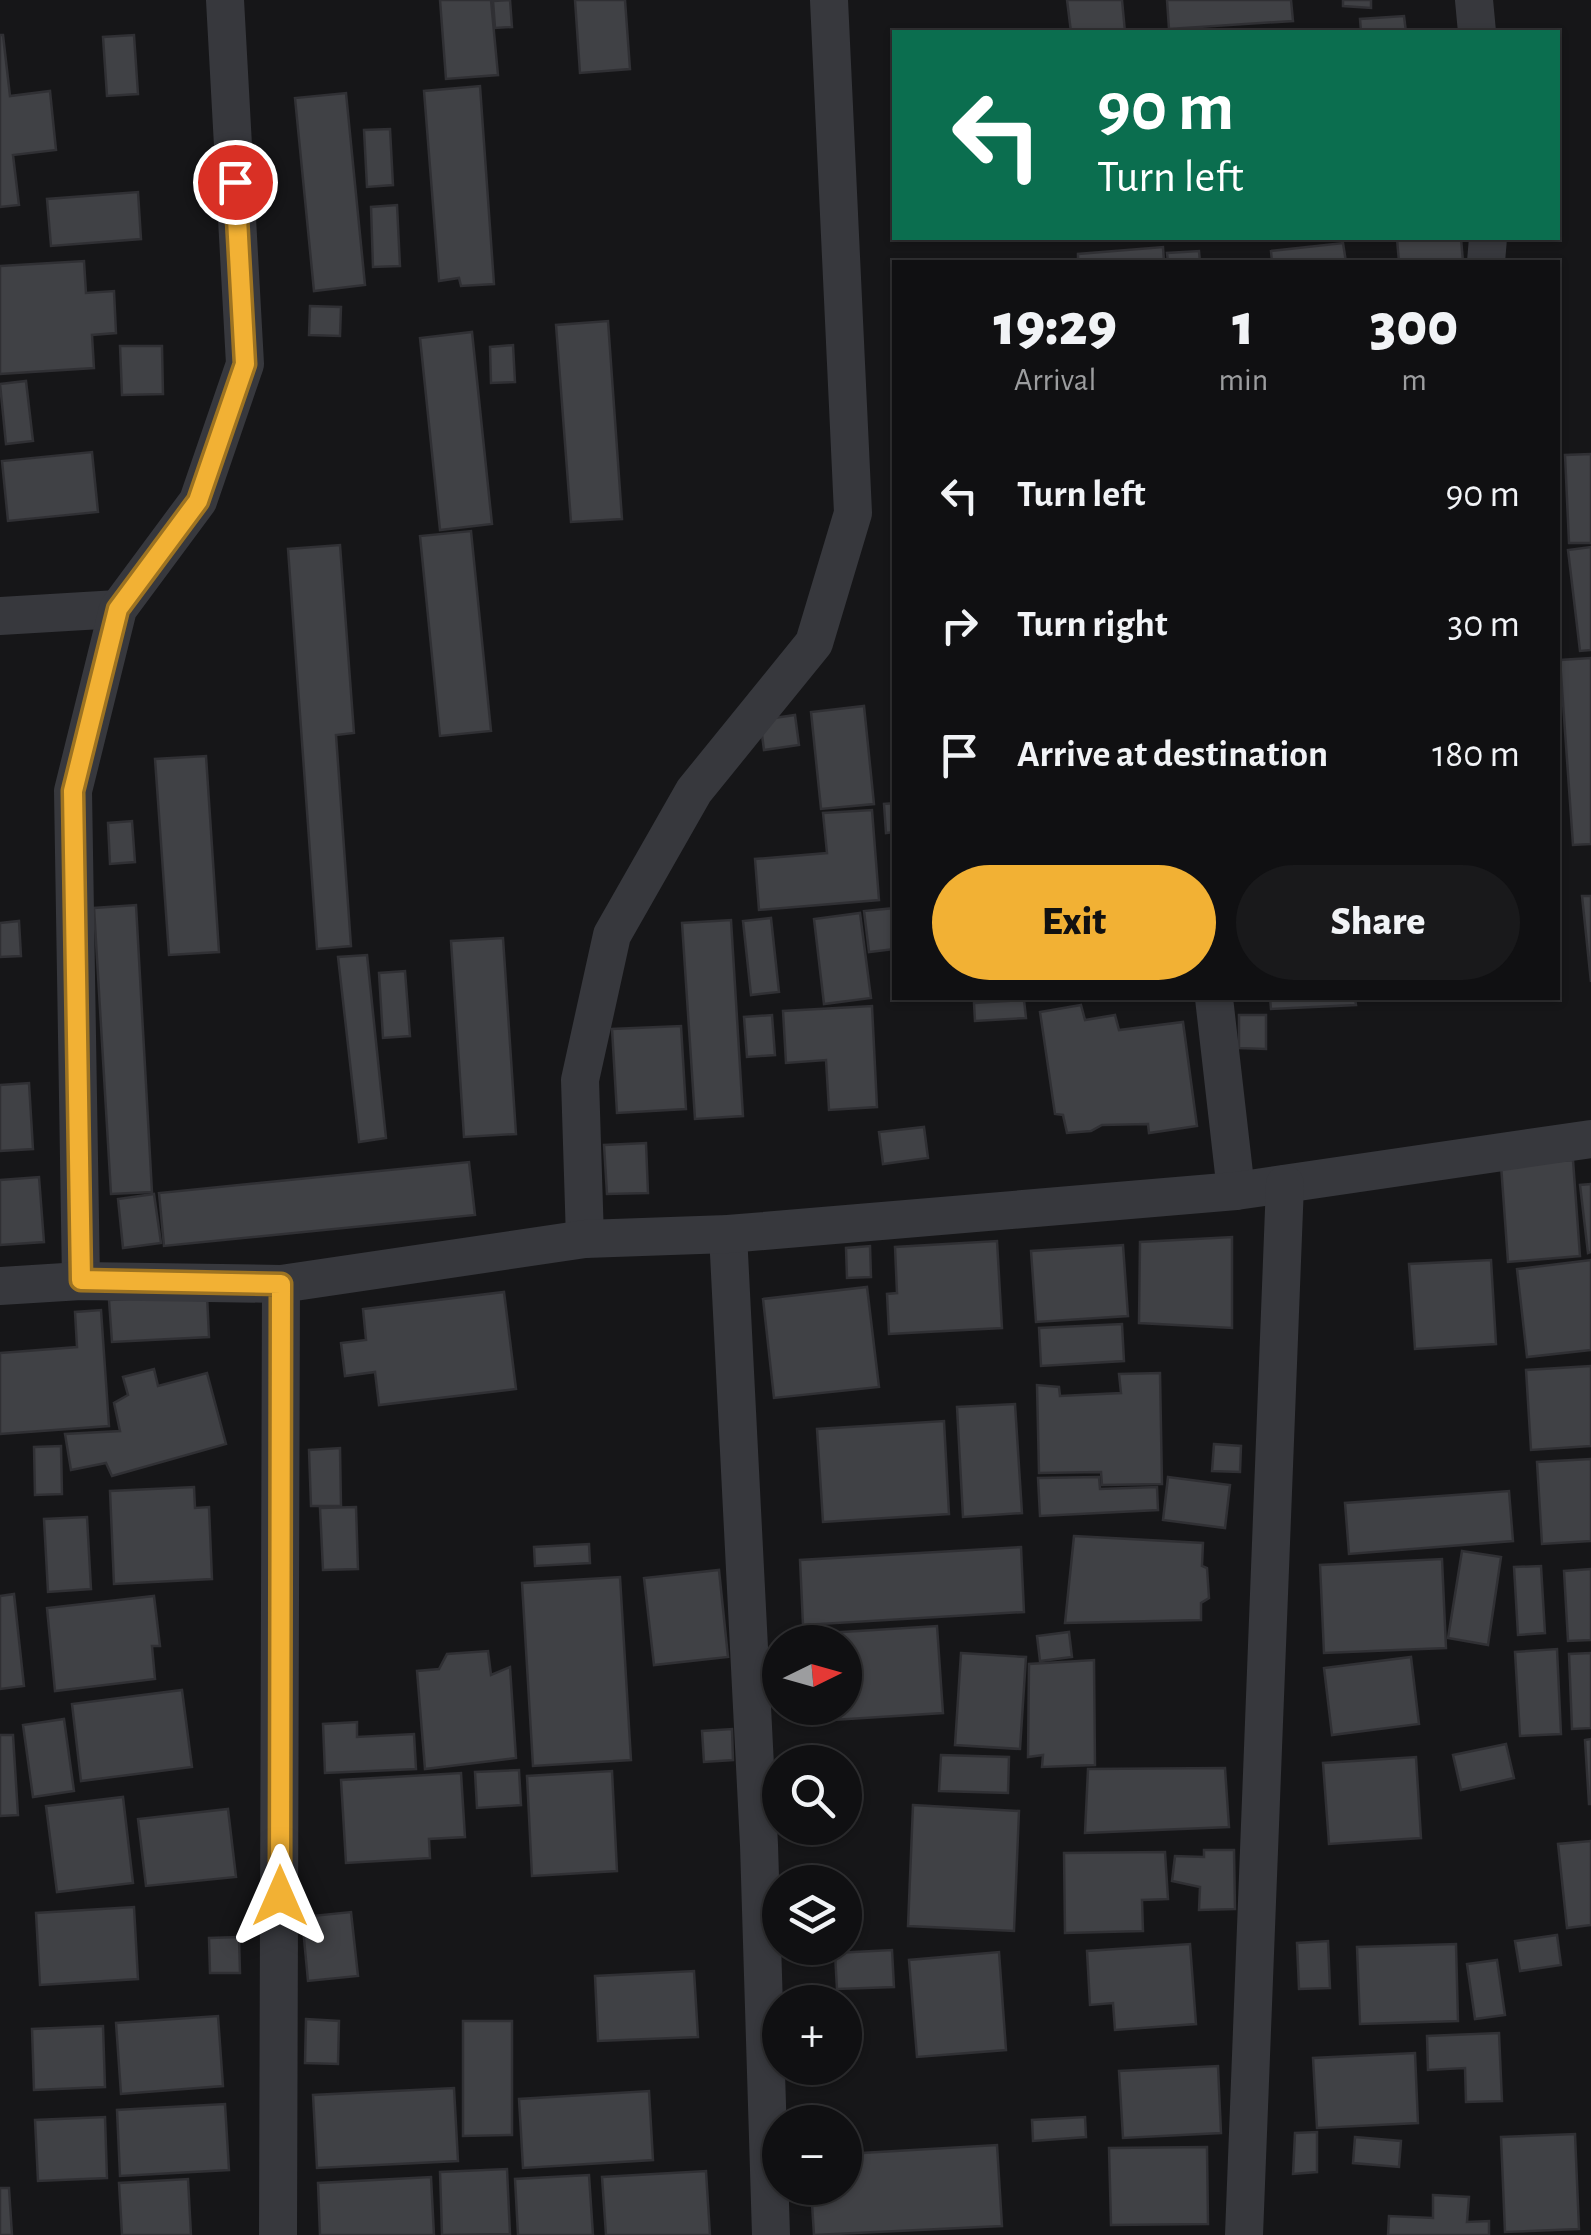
<!DOCTYPE html>
<html lang="en">
<head>
<meta charset="utf-8">
<style>
	body { margin:0; font-family:"Alegreya Sans",sans-serif; background:#19191b; color:#f1f3f6; height:100vh; display:flex; flex-direction:column; font-size:38px; white-space:nowrap }
	* { box-sizing:border-box; margin:0 }
	p { font-size:32px; color:#9c9d9f }
	.icon { flex:none; width:55px; height:55px; fill:none; stroke:currentColor; stroke-width:2; stroke-linecap:round; stroke-linejoin:round }
	.map { position:relative; flex:1; overflow:hidden }
	.drawer { position:absolute; left:892px; top:260px; width:668px; height:740px; display:flex; flex-direction:column; background:#101012; border-radius:0px; box-shadow:0 2px 8px #0004,0 0 0 2px #303032 }
	.drawer>* { flex:none }
	.hud { position:absolute; left:892px; top:30px; width:668px; height:210px; border-radius:0px; box-shadow:0 2px 8px #0004,0 0 0 2px #303032; background:#0b6e4f; color:#fff; overflow:hidden }
	.needle { width:65px; rotate:85deg }
	.fabs { position:absolute; left:762px; top:1625px; display:grid; gap:20px }
	.fabs a { display:grid; place-items:center; width:100px; height:100px; border-radius:50%; background:#101012; box-shadow:0 2px 8px #0004,0 0 0 2px #303032; font-size:50px }
	.pin { position:absolute; display:grid; place-items:center; width:85px; height:85px; color:#fff; margin:-42px; border:5px solid #fff; border-radius:50%; box-shadow:0 2px 10px #0007 }
	.me { position:absolute; width:110px; margin:-55px; rotate:0deg; stroke-linejoin:round; filter:drop-shadow(0 0 8px #0008) }
	.turn { display:flex; align-items:center; gap:35px; height:210px; padding:0 40px; font-size:45px }
	.turn .icon { width:130px; height:130px; stroke-width:2.5 }
	.turn b { display:block; font-size:70px; line-height:85px }
	.eta { display:flex; justify-content:space-evenly; align-items:center; height:170px; text-align:center }
	.eta b { font-size:60px; font-weight:800; line-height:70px }
	.primary-button { display:flex; gap:20px; margin-top:auto; padding:20px 40px }
	.primary-button a { flex:1; height:115px; border-radius:60px; background:#f2b134; color:#111; font-size:40px; font-weight:800; line-height:115px; text-align:center }
	.primary-button a+a { background:#19191b; color:#f1f3f6 }
	ul { padding:0; list-style:none }
	li { display:flex; align-items:center; gap:30px; height:130px; padding:0 40px }
	li div { flex:1 }
	li b { display:block; font-size:38px }
	li em { font-style:normal }
	.map>svg:first-child { display:block }
	.building { fill:#404145; stroke:#303034; stroke-width:2.5 }
	.lines { fill:none; stroke-linecap:round; stroke-linejoin:round }
	.street { stroke:#37383d; stroke-width:38 }
	.route-casing { stroke:#9d7322; stroke-width:25 }
	.route { stroke:#f2b134; stroke-width:18 }
</style>
</head>
<body>
<div class="map">
<svg width="1591" height="2235" viewBox="0 0 1591 2235">
	<rect width="100%" height="100%" fill="#161618"/>
	<!-- building -->
	<g class="building">
		<polygon points="440,0 491,0 498,75 446,79"/>
		<polygon points="510,0 512,27 495,28 493,1"/>
		<polygon points="575,0 625,0 630,69 580,73"/>
		<polygon points="1067,0 1122,0 1125,32 1071,32"/>
		<polygon points="1167,0 1291,0 1293,21 1169,29"/>
		<polygon points="1343,0 1371,0 1371,8 1343,6"/>
		<polygon points="1404,16 1406,32 1361,32 1360,19"/>
		<polygon points="0,35 3,35 10,96 50,91 56,150 13,155 19,205 0,207"/>
		<polygon points="134,35 138,94 107,96 103,37"/>
		<polygon points="480,86 494,284 461,286 459,278 439,281 424,91"/>
		<polygon points="346,93 365,285 314,291 295,98"/>
		<polygon points="390,129 393,185 367,187 364,130"/>
		<polygon points="138,192 141,239 51,246 47,199"/>
		<polygon points="397,205 400,266 373,267 371,207"/>
		<polygon points="1461,238 1463,262 1399,262 1397,239"/>
		<polygon points="1343,243 1346,262 1272,262 1271,251"/>
		<polygon points="1163,247 1164,262 1078,262 1078,254"/>
		<polygon points="1199,251 1200,262 1168,262 1167,253"/>
		<polygon points="84,261 86,293 114,291 116,333 92,335 94,368 0,374 0,266"/>
		<polygon points="310,306 341,307 340,336 309,335"/>
		<polygon points="608,321 622,519 571,522 556,325"/>
		<polygon points="472,332 492,524 440,530 420,338"/>
		<polygon points="513,345 515,382 491,383 490,347"/>
		<polygon points="120,346 162,346 163,394 122,395"/>
		<polygon points="26,381 33,441 6,444 0,384"/>
		<polygon points="92,452 98,512 8,521 2,461"/>
		<polygon points="1591,454 1591,543 1569,543 1565,455"/>
		<polygon points="471,531 491,731 440,736 420,536"/>
		<polygon points="340,545 354,733 336,735 351,946 317,949 288,549"/>
		<polygon points="1591,547 1591,650 1580,651 1568,550"/>
		<polygon points="1591,658 1591,844 1573,845 1560,660"/>
		<polygon points="864,706 874,804 821,809 811,712"/>
		<polygon points="795,715 799,745 764,750 760,720"/>
		<polygon points="206,756 219,952 169,955 155,759"/>
		<polygon points="895,803 895,832 886,833 884,804"/>
		<polygon points="872,810 879,900 759,910 755,859 827,853 823,813"/>
		<polygon points="132,821 135,862 110,864 108,823"/>
		<polygon points="1582,896 1591,896 1591,982"/>
		<polygon points="136,905 152,1192 111,1194 94,908"/>
		<polygon points="895,908 895,949 869,952 864,911"/>
		<polygon points="860,913 871,998 824,1004 814,919"/>
		<polygon points="771,918 779,992 751,995 743,921"/>
		<polygon points="731,920 743,1116 695,1119 682,923"/>
		<polygon points="19,921 21,956 0,957 0,923"/>
		<polygon points="503,938 516,1134 464,1137 451,941"/>
		<polygon points="367,955 386,1138 359,1142 338,957"/>
		<polygon points="405,971 410,1036 383,1038 379,973"/>
		<polygon points="1270,998 1355,998 1356,1005 1271,1009"/>
		<polygon points="1024,1000 1026,1018 975,1021 974,1003"/>
		<polygon points="1081,1005 1085,1020 1115,1015 1119,1030 1183,1022 1197,1126 1149,1133 1148,1124 1102,1125 1091,1131 1067,1133 1063,1115 1055,1114 1040,1012"/>
		<polygon points="872,1006 877,1107 829,1110 826,1060 786,1063 783,1011"/>
		<polygon points="772,1015 775,1055 747,1057 744,1017"/>
		<polygon points="1239,1015 1266,1015 1266,1049 1239,1048"/>
		<polygon points="681,1026 686,1109 617,1113 612,1029"/>
		<polygon points="29,1083 33,1149 0,1151 0,1085"/>
		<polygon points="924,1127 928,1158 883,1164 879,1132"/>
		<polygon points="646,1143 648,1193 607,1194 604,1145"/>
		<polygon points="1573,1160 1580,1256 1508,1262 1501,1165"/>
		<polygon points="469,1162 475,1215 164,1246 159,1193"/>
		<polygon points="39,1177 44,1242 0,1245 0,1180"/>
		<polygon points="1591,1184 1591,1252 1588,1253 1580,1185"/>
		<polygon points="154,1194 161,1243 123,1248 118,1199"/>
		<polygon points="1232,1237 1232,1328 1139,1323 1140,1242"/>
		<polygon points="997,1241 1002,1328 889,1334 887,1294 897,1293 895,1247"/>
		<polygon points="1123,1245 1128,1316 1036,1322 1031,1251"/>
		<polygon points="870,1246 871,1277 847,1278 846,1248"/>
		<polygon points="1491,1260 1496,1344 1415,1349 1409,1264"/>
		<polygon points="1591,1260 1591,1350 1527,1357 1517,1269"/>
		<polygon points="867,1287 879,1387 774,1398 763,1299"/>
		<polygon points="504,1292 516,1389 379,1405 375,1372 345,1376 341,1343 366,1340 363,1309"/>
		<polygon points="207,1295 209,1337 112,1342 109,1300"/>
		<polygon points="101,1310 109,1426 0,1434 0,1353 77,1347 75,1312"/>
		<polygon points="1122,1324 1124,1361 1041,1366 1039,1328"/>
		<polygon points="1591,1366 1591,1446 1531,1450 1526,1370"/>
		<polygon points="154,1369 158,1386 207,1373 226,1444 112,1476 106,1463 71,1470 65,1434 120,1431 114,1403 128,1395 123,1377"/>
		<polygon points="1160,1373 1162,1484 1102,1485 1101,1472 1039,1473 1037,1385 1059,1387 1060,1396 1121,1393 1119,1374"/>
		<polygon points="1015,1404 1022,1513 963,1517 957,1407"/>
		<polygon points="944,1421 949,1514 823,1522 817,1429"/>
		<polygon points="1214,1444 1241,1446 1240,1472 1212,1471"/>
		<polygon points="61,1446 62,1494 35,1495 34,1447"/>
		<polygon points="340,1448 341,1506 311,1506 309,1450"/>
		<polygon points="1591,1459 1591,1541 1542,1544 1537,1462"/>
		<polygon points="1099,1477 1100,1489 1157,1487 1158,1510 1040,1516 1038,1478"/>
		<polygon points="1168,1477 1230,1485 1225,1528 1163,1520"/>
		<polygon points="194,1487 195,1508 209,1507 212,1579 114,1584 110,1491"/>
		<polygon points="1509,1491 1513,1541 1349,1554 1345,1503"/>
		<polygon points="356,1507 358,1569 323,1570 320,1508"/>
		<polygon points="87,1517 91,1589 48,1592 44,1519"/>
		<polygon points="1074,1536 1203,1543 1202,1566 1207,1568 1209,1598 1201,1603 1201,1620 1065,1623"/>
		<polygon points="589,1544 590,1563 535,1566 534,1547"/>
		<polygon points="1021,1547 1024,1612 803,1625 800,1560"/>
		<polygon points="1462,1551 1501,1557 1488,1645 1448,1638"/>
		<polygon points="1442,1559 1446,1648 1324,1653 1320,1565"/>
		<polygon points="1541,1566 1545,1633 1518,1635 1514,1567"/>
		<polygon points="1591,1569 1591,1640 1568,1641 1564,1571"/>
		<polygon points="719,1570 728,1657 654,1665 644,1578"/>
		<polygon points="620,1577 631,1760 533,1766 522,1583"/>
		<polygon points="14,1594 24,1686 0,1689 0,1596"/>
		<polygon points="154,1596 160,1646 152,1646 155,1679 55,1691 47,1608"/>
		<polygon points="937,1626 943,1713 817,1721 816,1708 845,1708 845,1642 812,1642 811,1634"/>
		<polygon points="1069,1632 1072,1657 1040,1661 1037,1636"/>
		<polygon points="1557,1649 1561,1734 1520,1736 1515,1652"/>
		<polygon points="488,1651 491,1675 510,1667 516,1758 425,1769 417,1671 439,1669 447,1654"/>
		<polygon points="961,1653 1026,1657 1020,1749 955,1745"/>
		<polygon points="1591,1653 1591,1728 1572,1729 1569,1654"/>
		<polygon points="1411,1657 1419,1724 1332,1735 1324,1668"/>
		<polygon points="1094,1660 1095,1765 1042,1767 1043,1755 1028,1757 1029,1664"/>
		<polygon points="182,1690 192,1767 81,1781 72,1704"/>
		<polygon points="64,1719 74,1791 33,1797 23,1725"/>
		<polygon points="357,1722 357,1737 414,1734 416,1769 325,1773 323,1724"/>
		<polygon points="732,1729 733,1760 704,1762 702,1731"/>
		<polygon points="0,1735 13,1735 18,1815 0,1816"/>
		<polygon points="1591,1739 1591,1804 1589,1804 1585,1740"/>
		<polygon points="1506,1744 1514,1778 1461,1790 1453,1755"/>
		<polygon points="941,1755 1009,1757 1008,1793 939,1791"/>
		<polygon points="1416,1757 1421,1838 1329,1844 1323,1763"/>
		<polygon points="1225,1768 1229,1827 1085,1833 1088,1769"/>
		<polygon points="519,1770 521,1805 477,1808 475,1772"/>
		<polygon points="612,1771 617,1871 532,1876 527,1776"/>
		<polygon points="461,1773 465,1837 429,1839 430,1858 346,1863 341,1780"/>
		<polygon points="123,1797 133,1883 57,1892 46,1806"/>
		<polygon points="913,1805 1019,1811 1014,1931 908,1926"/>
		<polygon points="228,1809 236,1877 146,1886 138,1819"/>
		<polygon points="1591,1841 1591,1925 1567,1928 1558,1844"/>
		<polygon points="1204,1850 1234,1850 1235,1909 1199,1910 1200,1887 1172,1881 1175,1856 1204,1857"/>
		<polygon points="1165,1852 1168,1899 1142,1900 1143,1931 1065,1933 1064,1853"/>
		<polygon points="134,1907 138,1979 40,1985 36,1913"/>
		<polygon points="351,1912 358,1976 308,1981 302,1917"/>
		<polygon points="1557,1935 1561,1965 1520,1971 1515,1941"/>
		<polygon points="239,1937 240,1973 210,1973 209,1938"/>
		<polygon points="1328,1941 1330,1988 1299,1989 1297,1943"/>
		<polygon points="1190,1944 1196,2024 1115,2030 1113,2003 1090,2005 1087,1951"/>
		<polygon points="1456,1944 1458,2021 1360,2024 1357,1947"/>
		<polygon points="892,1950 894,1987 837,1989 835,1953"/>
		<polygon points="999,1952 1006,2050 917,2057 909,1960"/>
		<polygon points="1497,1960 1505,2015 1475,2019 1467,1964"/>
		<polygon points="694,1971 698,2037 598,2041 595,1976"/>
		<polygon points="218,2016 223,2086 121,2094 116,2023"/>
		<polygon points="306,2019 339,2021 338,2064 305,2063"/>
		<polygon points="463,2021 512,2021 512,2135 463,2136"/>
		<polygon points="103,2026 105,2087 34,2090 32,2029"/>
		<polygon points="1499,2033 1502,2101 1466,2102 1465,2068 1428,2070 1427,2036"/>
		<polygon points="1415,2053 1418,2123 1317,2128 1313,2058"/>
		<polygon points="1218,2066 1221,2133 1123,2138 1119,2071"/>
		<polygon points="454,2088 458,2161 317,2168 313,2095"/>
		<polygon points="649,2091 653,2160 523,2168 519,2099"/>
		<polygon points="225,2104 229,2170 120,2176 117,2110"/>
		<polygon points="105,2117 107,2178 38,2181 35,2120"/>
		<polygon points="1085,2117 1086,2137 1033,2141 1032,2120"/>
		<polygon points="1317,2132 1317,2172 1293,2174 1295,2133"/>
		<polygon points="1575,2134 1579,2229 1505,2232 1501,2137"/>
		<polygon points="1355,2137 1401,2141 1399,2167 1353,2163"/>
		<polygon points="997,2145 1002,2226 814,2235 811,2188 845,2188 845,2154"/>
		<polygon points="1207,2147 1208,2224 1111,2225 1109,2148"/>
		<polygon points="507,2169 510,2234 442,2235 440,2172"/>
		<polygon points="706,2171 710,2235 606,2235 602,2177"/>
		<polygon points="589,2175 593,2235 518,2235 515,2179"/>
		<polygon points="431,2177 434,2235 320,2235 318,2183"/>
		<polygon points="188,2179 191,2235 122,2235 119,2183"/>
		<polygon points="0,2188 9,2188 12,2235 0,2235"/>
		<polygon points="1433,2195 1469,2197 1467,2222 1489,2221 1489,2235 1388,2235 1389,2216 1433,2218"/>
	</g>
	<g class="lines">
		<!-- street -->
		<g class="street">
			<polyline points="1474,0 1477,32"/>
			<polyline points="1486,262 1488,238"/>
			<polyline points="0,616 118,609"/>
			<polyline points="1214,998 1236,1191"/>
			<polyline points="728,1234 759,1845 771,2235"/>
			<polyline points="585,1239 580,1080 612,935 694,791 814,643 853,513 829,0"/>
			<polyline points="81,1281 73,791 118,609 198,501 245,364 225,0"/>
			<polyline points="0,1286 81,1281 281,1284 585,1239 728,1234 1236,1191 1591,1139"/>
			<polyline points="278,2235 281,1284"/>
			<polyline points="1244,2235 1285,1184"/>
		</g>
	</g>
	<g class="lines">
		<defs>
			<polyline id="route" points="235,182 245,364 198,501 118,609 73,791 81,1280 281,1284 280,1896"/>
		</defs>
		<!-- route casing -->
		<use href="#route" class="route-casing"/>
		<!-- route -->
		<use href="#route" class="route"/>
	</g>
</svg>
<div class="fabs">
<a><svg class="needle" viewBox="-14 -14 28 28"><path d="M0-13l5 13h-10z" fill="#e53935"/><path d="M0 13l5-13h-10z" fill="#9c9d9f"/></svg></a>
<a><svg class="icon" aria-label="search" viewBox="0 0 24 24"><circle cx="10" cy="10" r="6"/><path d="M15 15l6 6"/></svg></a>
<a><svg class="icon" aria-label="layers" viewBox="0 0 24 24"><path d="M12 4l9 5-9 5-9-5zM3 14l9 5 9-5"/></svg></a>
<a>+</a>
<a>−</a>
</div>
<div class="pin" style="left:235px;top:182px;background:#d93025"><svg class="icon" aria-label="arrive" viewBox="0 0 24 24"><path d="M6 21V4h12l-3 4 3 4H6"/></svg></div>
<svg class="me" style="left:280px;top:1896px" viewBox="-20 -20 40 40"><path d="M0-17L14 15 0 8-14 15z" fill="#f2b134" stroke="#fff" stroke-width="4"/></svg>
<div class="hud">
<div class="turn"><svg class="icon" aria-label="left" viewBox="0 0 24 24"><path d="M17 20v-9H6M10 6l-5 5 5 5"/></svg><div><b>90 m</b>Turn left</div></div>
</div>
<section class="drawer">
<div class="eta">
<div><b>19:29</b><p>Arrival</p></div>
<div><b>1</b><p>min</p></div>
<div><b>300</b><p>m</p></div>
</div>
<ul>
<li><svg class="icon" aria-label="left" viewBox="0 0 24 24"><path d="M17 20v-9H6M10 6l-5 5 5 5"/></svg><div><b>Turn left</b></div><em>90 m</em></li>
<li><svg class="icon" aria-label="right" viewBox="0 0 24 24"><path d="M7 20v-9h11M14 6l5 5-5 5"/></svg><div><b>Turn right</b></div><em>30 m</em></li>
<li><svg class="icon" aria-label="arrive" viewBox="0 0 24 24"><path d="M6 21V4h12l-3 4 3 4H6"/></svg><div><b>Arrive at destination</b></div><em>180 m</em></li>
</ul>
<div class="primary-button"><a>Exit</a><a>Share</a></div>
</section>
</div>
</body>
</html>
